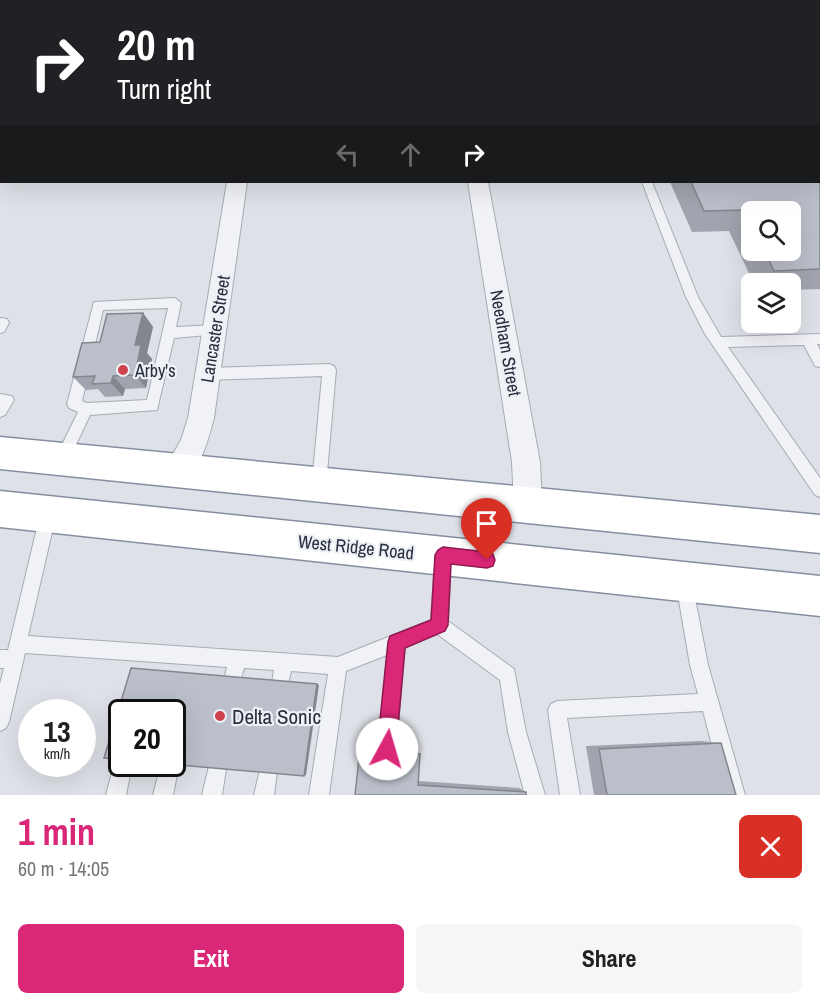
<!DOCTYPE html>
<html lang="en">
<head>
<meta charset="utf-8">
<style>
	body { margin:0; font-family:"Archivo Narrow",sans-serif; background:#f6f6f6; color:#222; height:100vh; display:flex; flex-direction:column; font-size:22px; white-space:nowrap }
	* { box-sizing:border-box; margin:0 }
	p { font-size:20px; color:#767676 }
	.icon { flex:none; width:33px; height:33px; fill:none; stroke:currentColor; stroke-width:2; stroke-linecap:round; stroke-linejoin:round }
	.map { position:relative; height:795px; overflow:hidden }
	.sheet { display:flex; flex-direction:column; background:#fff; flex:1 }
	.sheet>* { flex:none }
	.hud { position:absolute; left:0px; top:0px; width:820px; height:183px; box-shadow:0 6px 24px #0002; background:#202124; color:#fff; overflow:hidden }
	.buttons { position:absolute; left:741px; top:201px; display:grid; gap:12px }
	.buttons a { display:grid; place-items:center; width:60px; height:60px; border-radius:9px; background:#fff; box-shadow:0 6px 24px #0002; font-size:30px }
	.speed { position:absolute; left:18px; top:699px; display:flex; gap:12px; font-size:30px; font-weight:700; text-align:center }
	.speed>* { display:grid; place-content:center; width:78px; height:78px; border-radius:50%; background:#fff; box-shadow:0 6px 24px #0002; line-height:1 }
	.speed small { font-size:15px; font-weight:400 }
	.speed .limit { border:3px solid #111; border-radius:9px; background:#fff; color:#111 }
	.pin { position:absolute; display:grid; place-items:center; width:51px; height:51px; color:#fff; margin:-62px -26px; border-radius:50% 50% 50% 0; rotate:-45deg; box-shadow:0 0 6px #0007 }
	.pin .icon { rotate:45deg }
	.me { position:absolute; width:66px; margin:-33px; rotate:6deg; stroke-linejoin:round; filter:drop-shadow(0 0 4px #0008) }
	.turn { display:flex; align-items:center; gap:21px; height:126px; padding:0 18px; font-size:27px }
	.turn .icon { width:78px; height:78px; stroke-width:2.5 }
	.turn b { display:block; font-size:42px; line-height:51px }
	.lanes { display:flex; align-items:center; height:57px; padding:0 18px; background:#0003; justify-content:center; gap:30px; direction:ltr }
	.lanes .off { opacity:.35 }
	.round { display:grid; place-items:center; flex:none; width:63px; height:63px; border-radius:9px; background:#f6f6f6 }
	.headline { display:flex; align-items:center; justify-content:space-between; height:102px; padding:0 18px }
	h1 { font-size:36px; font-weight:700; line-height:45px; color:#db2777 }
	.primary-button { display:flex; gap:12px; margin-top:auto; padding:12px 18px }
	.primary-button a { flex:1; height:69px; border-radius:9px; background:#db2777; color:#fff; font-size:24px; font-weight:700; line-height:69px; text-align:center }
	.primary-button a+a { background:#f6f6f6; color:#222 }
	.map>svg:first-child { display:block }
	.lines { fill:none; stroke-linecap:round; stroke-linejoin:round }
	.lane-casing { stroke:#a7abb4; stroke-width:2 }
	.street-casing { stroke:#a7abb4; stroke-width:2 }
	.highway-casing { stroke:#858d9e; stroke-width:3 }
	.lane { fill:#f0f2f6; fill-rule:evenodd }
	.street { fill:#f0f2f6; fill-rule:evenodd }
	.highway { fill:#fff; fill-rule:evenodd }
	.wall { fill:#a1a4ae; fill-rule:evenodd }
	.shaded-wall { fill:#83868d }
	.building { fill:#bbbfca; stroke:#83868d; stroke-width:1.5 }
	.route { fill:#db2777; stroke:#8e194d; stroke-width:1.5 }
	.poi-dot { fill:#cd424d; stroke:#edf0f5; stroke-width:2 }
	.labels { text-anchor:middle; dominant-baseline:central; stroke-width:4.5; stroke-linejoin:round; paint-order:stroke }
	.street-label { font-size:18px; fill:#272e3e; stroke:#edf0f5 }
	.poi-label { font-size:18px; fill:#272e3e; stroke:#edf0f5; text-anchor:start }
	.near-poi-label { font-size:21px; fill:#272e3e; stroke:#edf0f5; text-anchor:start }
</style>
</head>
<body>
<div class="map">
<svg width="820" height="795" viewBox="0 0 820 795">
	<rect width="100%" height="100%" fill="#dee1e7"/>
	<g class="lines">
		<defs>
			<g id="lane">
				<polygon points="46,0 54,0 45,2"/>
				<polygon points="562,0 570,0 571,2 563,2"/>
				<polygon points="643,0 651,0 652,2 644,2"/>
				<rect x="0" y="18" width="2" height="4"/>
				<polygon points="642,182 652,182 698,297 721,337 820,334 820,344 817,344 820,350 820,367 815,366 804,345 728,347 820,478 820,497 815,495 705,334 686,297"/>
				<path d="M 175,298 L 181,303 L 176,327 L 215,325 L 219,326 L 221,330 L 219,334 L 174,338 L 157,410 L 90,415 L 67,464 L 62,466 L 57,464 L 55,459 L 78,412 L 69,408 L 67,404 L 94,302 ZM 168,308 L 147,400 L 87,403 L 82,401 L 103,310 Z"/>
				<polygon points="0,318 7,319 9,323 4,332 0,333"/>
				<polygon points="329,364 334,366 336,370 326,484 324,489 319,491 314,489 312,484 322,376 208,380 203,378 201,374 203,370 208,368"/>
				<polygon points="0,394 12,396 14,400 5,415 0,417"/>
				<polygon points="48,508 53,510 56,515 28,636 338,657 431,620 435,558 437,552 443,550 449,552 451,558 448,621 514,669 526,732 545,795 525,795 508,732 500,680 437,634 405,647 396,749 394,756 387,758 380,756 378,749 387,655 346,671 329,795 309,795 328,674 291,671 287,689 281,692 275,689 272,683 274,670 244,668 239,685 233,688 227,685 224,679 227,667 25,653 9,722 6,728 0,731 0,684 4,668 0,668 0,650 8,650 40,515 43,510"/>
				<polygon points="684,575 690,577 692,583 708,665 745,795 725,795 703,711 567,718 580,795 560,795 548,710 551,704 557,701 698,694 690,665 676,583 678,577"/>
				<polygon points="122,755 122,764 132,764 126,795 106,795 116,757"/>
				<polygon points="172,756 177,757 179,764 173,795 153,795 161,764 172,764"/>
				<polygon points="217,760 224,762 226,769 222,795 202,795 210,762"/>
				<polygon points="268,763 275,765 277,772 274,795 254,795 261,765"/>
			</g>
			<g id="street">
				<path d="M 227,182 L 247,182 L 214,418 C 208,440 200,475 177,484 L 167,480 L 163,471 L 181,440 L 188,418 Z"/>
				<polygon points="468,182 488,182 540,462 542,505 538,515 528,519 518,515 514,505 512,462"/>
			</g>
			<g id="highway">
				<polygon points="0,437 820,515 820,553 0,469"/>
				<polygon points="0,491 820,576 820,616 0,527"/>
			</g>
		</defs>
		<!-- lane casing -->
		<use href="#lane" class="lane-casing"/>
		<!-- street casing -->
		<use href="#street" class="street-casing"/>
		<!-- highway casing -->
		<use href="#highway" class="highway-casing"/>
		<!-- lane -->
		<use href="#lane" class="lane"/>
		<!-- street -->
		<use href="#street" class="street"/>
		<!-- highway -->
		<use href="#highway" class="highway"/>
	</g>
	<!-- wall -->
	<g class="wall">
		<path d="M 730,0 L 820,0 L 820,289 L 790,290 L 790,284 L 754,284 L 729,231 L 692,232 L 670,182 L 819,182 L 819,2 L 729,2 ZM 752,212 L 790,250 L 752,250 Z"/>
		<polygon points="143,313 153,327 147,353 152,359 146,388 125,389 123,396 105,397 98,389 86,390 73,377 100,342"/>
		<polygon points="700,741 721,743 736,795 594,795 586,746"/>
		<polygon points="363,747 419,752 419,781 519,788 526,792 355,795 360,749"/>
	</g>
	<!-- shaded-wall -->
	<g class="shaded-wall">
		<polygon points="143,313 153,327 147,353 152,359 146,388 135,375 135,345"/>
		<polygon points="113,376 125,389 123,396 111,383"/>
		<polygon points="317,684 319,685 306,775 304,776"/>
	</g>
	<!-- building -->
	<g class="building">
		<polygon points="749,0 817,0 819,2 750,2"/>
		<polygon points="819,2 820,3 820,269 774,271 764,250 790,250 790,212 752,212 752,226 743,210 704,211 691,182 819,182"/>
		<polygon points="143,313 135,345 141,345 135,375 113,376 111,383 92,384 95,376 73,377 82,343 100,342 107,314"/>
		<polygon points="131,668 317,684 304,776 168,764 172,764 172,712 122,712 122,759 104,758"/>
		<polygon points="721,743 736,795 607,795 599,749"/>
		<polygon points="360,749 420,754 418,785 526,792 526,795 355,795"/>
	</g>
	<!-- route -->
	<polygon class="route" points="443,547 487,552 493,554 495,560 493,566 487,568 451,564 448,625 445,631 405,648 396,749 393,756 387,758 380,756 377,749 388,642 390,636 431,620 435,555 438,550"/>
	<!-- markers -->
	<g class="poi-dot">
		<circle cx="123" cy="370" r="6"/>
		<circle cx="220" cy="716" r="6"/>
	</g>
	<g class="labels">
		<!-- street labels -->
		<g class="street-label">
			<text transform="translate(215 329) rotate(-81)">Lancaster Street</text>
			<text transform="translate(506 343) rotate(80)">Needham Street</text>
			<text transform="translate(356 547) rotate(6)">West Ridge Road</text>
		</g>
		<!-- poi labels -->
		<g class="poi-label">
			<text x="135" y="370">Arby's</text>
		</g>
		<!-- near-poi labels -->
		<g class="near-poi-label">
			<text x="232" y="716">Delta Sonic</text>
		</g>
	</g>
</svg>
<div class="buttons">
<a><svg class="icon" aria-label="search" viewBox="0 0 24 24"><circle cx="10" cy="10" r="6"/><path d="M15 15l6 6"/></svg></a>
<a><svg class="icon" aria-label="layers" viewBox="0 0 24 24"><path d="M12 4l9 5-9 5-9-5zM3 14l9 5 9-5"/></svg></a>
</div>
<div class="speed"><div>13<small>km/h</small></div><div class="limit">20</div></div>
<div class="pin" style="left:487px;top:560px;background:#d93025"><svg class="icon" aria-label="arrive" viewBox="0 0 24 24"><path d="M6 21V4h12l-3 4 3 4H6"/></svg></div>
<svg class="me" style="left:387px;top:749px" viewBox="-20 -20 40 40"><circle r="19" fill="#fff"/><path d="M0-13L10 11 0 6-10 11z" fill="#db2777"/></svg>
<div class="hud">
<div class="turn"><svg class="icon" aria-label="right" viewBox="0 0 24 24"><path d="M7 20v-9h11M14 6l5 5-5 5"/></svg><div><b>20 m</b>Turn right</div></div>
<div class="lanes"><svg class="icon off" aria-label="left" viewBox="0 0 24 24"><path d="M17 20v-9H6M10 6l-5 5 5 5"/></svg><svg class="icon off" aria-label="ahead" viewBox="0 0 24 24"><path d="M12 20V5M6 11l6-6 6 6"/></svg><svg class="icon" aria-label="right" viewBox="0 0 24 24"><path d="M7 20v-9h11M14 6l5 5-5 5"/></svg></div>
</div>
</div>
<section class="sheet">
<div class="headline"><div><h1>1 min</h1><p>60 m · 14:05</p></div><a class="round" style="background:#d93025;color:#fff"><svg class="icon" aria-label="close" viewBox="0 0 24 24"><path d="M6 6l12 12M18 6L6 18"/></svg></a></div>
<div class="primary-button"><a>Exit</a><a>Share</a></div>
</section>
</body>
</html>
